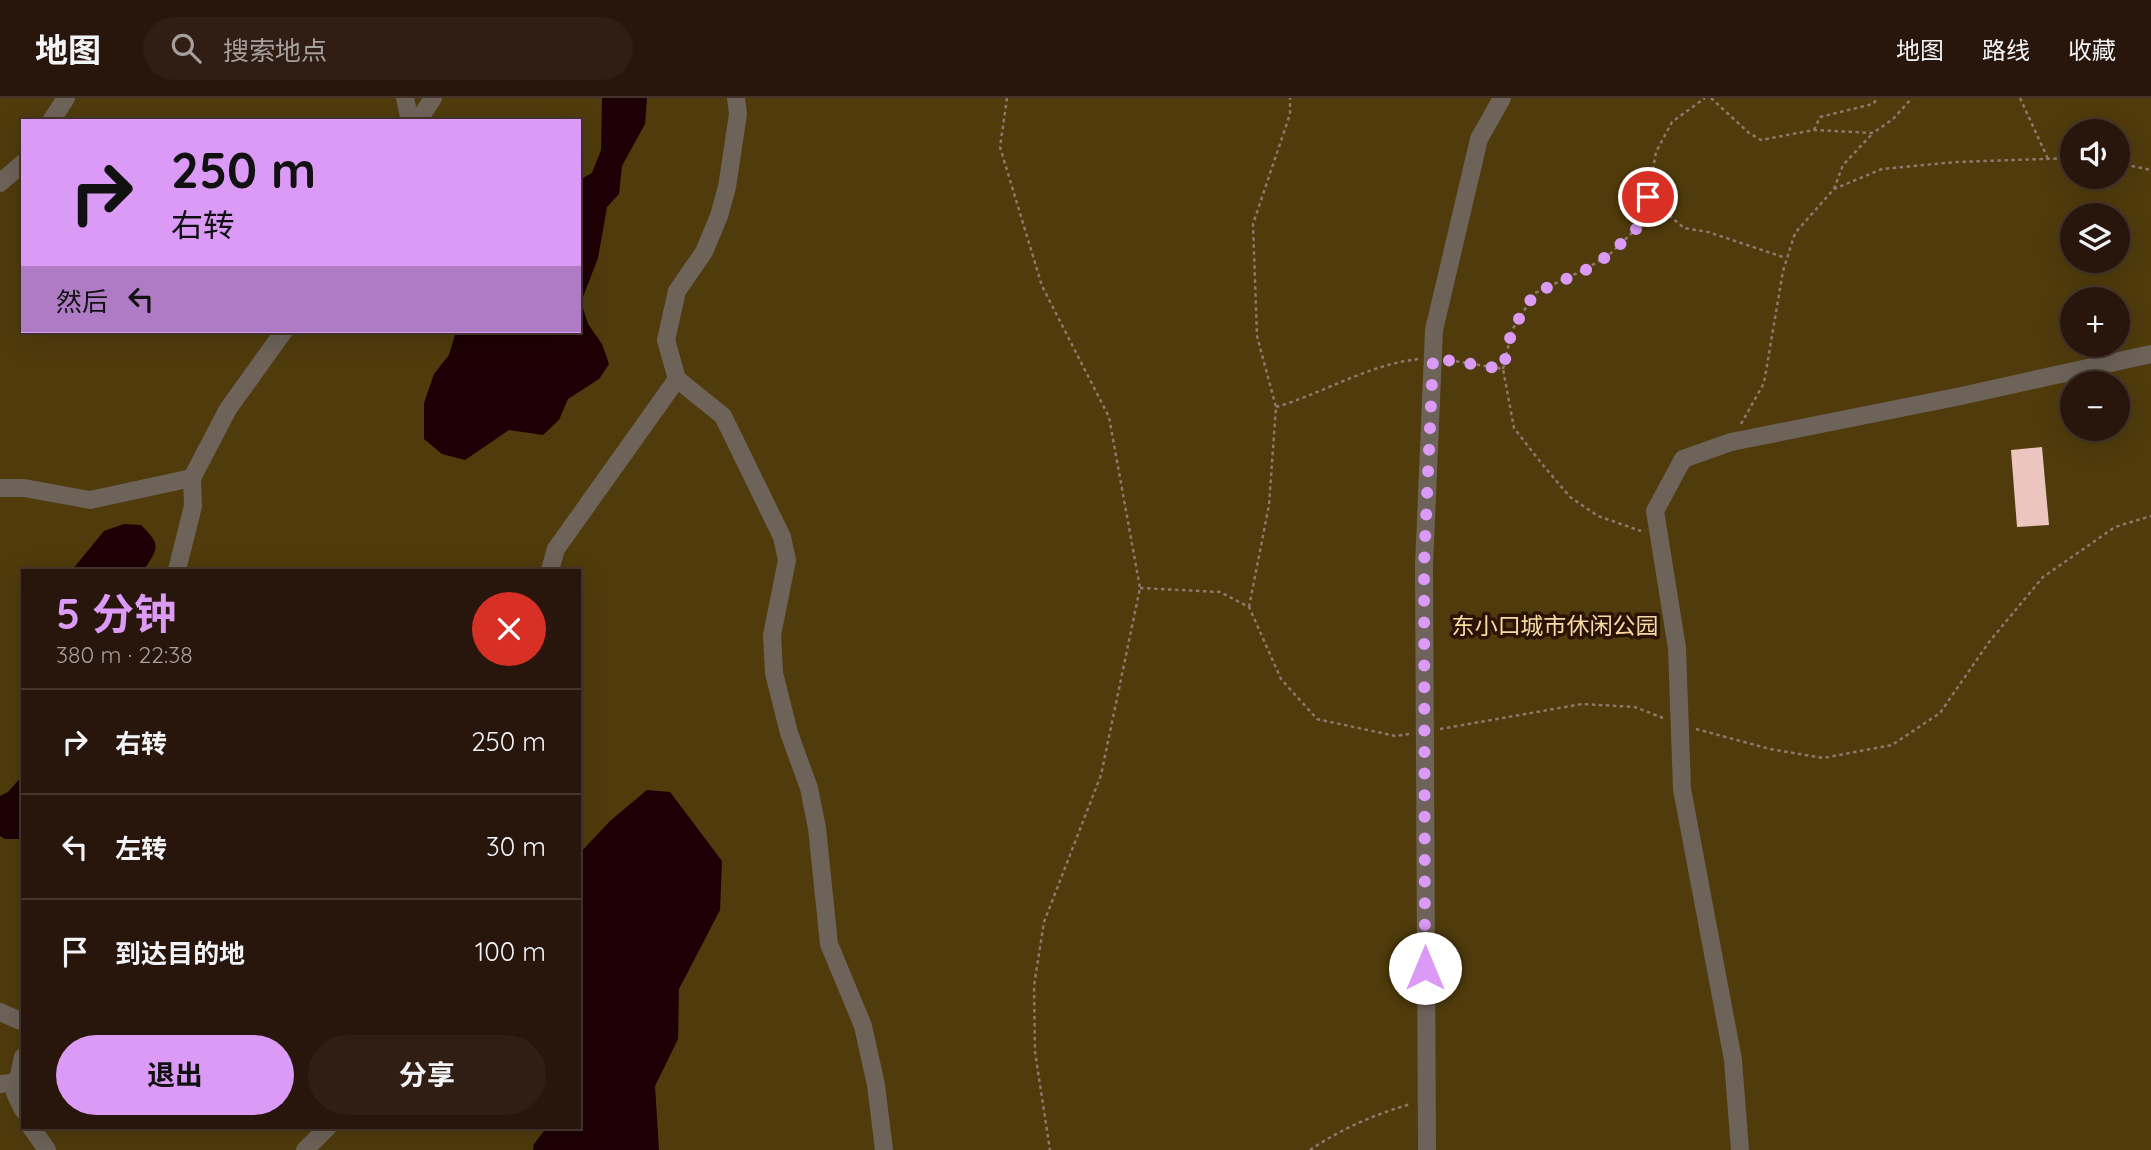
<!DOCTYPE html>
<html lang="zh">
<head>
<meta charset="utf-8">
<style>
	body { margin:0; font-family:Quicksand,"Noto Sans SC",sans-serif; background:#301e14; color:#f1f3f6; height:100vh; display:flex; flex-direction:column; font-size:26px; white-space:nowrap }
	* { box-sizing:border-box; margin:0 }
	p { font-size:23px; color:#a59f9d }
	.icon { flex:none; width:38px; height:38px; fill:none; stroke:currentColor; stroke-width:2; stroke-linecap:round; stroke-linejoin:round }
	.map { position:relative; flex:1; overflow:hidden }
	.panel { position:absolute; left:21px; top:471px; width:560px; height:560px; display:flex; flex-direction:column; background:#28150b; border-radius:0px; box-shadow:0 7px 28px #0002,0 0 0 2px #44342c }
	.panel>* { flex:none }
	.top-card { position:absolute; left:21px; top:21px; width:560px; height:214px; border-radius:0px; box-shadow:0 7px 28px #0002,0 0 0 2px #44342c; background:#da9af6; color:#111; overflow:hidden }
	.tools { position:absolute; left:2060px; top:21px; display:grid; gap:14px }
	.tools a { display:grid; place-items:center; width:70px; height:70px; border-radius:50%; background:#28150b; box-shadow:0 7px 28px #0002,0 0 0 2px #44342c; font-size:35px }
	.pin { position:absolute; display:grid; place-items:center; width:60px; height:60px; color:#fff; margin:-30px; border:4px solid #fff; border-radius:50%; box-shadow:0 2px 7px #0007 }
	.me { position:absolute; width:77px; margin:-38px; rotate:0deg; stroke-linejoin:round; filter:drop-shadow(0 0 5px #0008) }
	.turn { display:flex; align-items:center; gap:24px; height:147px; padding:0 35px; font-size:32px }
	.turn .icon { width:91px; height:91px; stroke-width:2.5 }
	.turn b { display:block; font-size:49px; line-height:60px }
	.then { display:flex; align-items:center; height:66px; padding:0 35px; background:#0003; gap:14px; font-size:26px }
	.round { display:grid; place-items:center; flex:none; width:74px; height:74px; border-radius:37px; background:#301e14 }
	.headline { display:flex; align-items:center; justify-content:space-between; height:119px; padding:0 35px }
	h1 { font-size:42px; font-weight:700; line-height:52px; color:#da9af6 }
	.button { display:flex; gap:14px; margin-top:auto; padding:14px 35px }
	.button a { flex:1; height:80px; border-radius:42px; background:#da9af6; color:#111; font-size:28px; font-weight:700; line-height:80px; text-align:center }
	.button a+a { background:#301e14; color:#f1f3f6 }
	ul { padding:0; list-style:none }
	li { display:flex; align-items:center; gap:21px; height:105px; padding:0 35px; border-top:2px solid #44342c }
	li div { flex:1 }
	li b { display:block; font-size:26px }
	li em { font-style:normal }
	header { display:flex; align-items:center; gap:42px; box-sizing:border-box; height:98px; padding:0 35px; background:#28150b; border-bottom:2px solid #44342c }
	header strong { font-size:33px }
	nav { display:flex; gap:38px; margin-inline-start:auto; font-size:24px }
	.search { width:490px; height:63px; background:#301e14; display:flex; align-items:center; gap:18px; box-sizing:border-box; padding:0 24px; border-radius:38px; color:#a59f9d; font-size:26px }
	.map>svg:first-child { display:block }
	.green { fill:#4f3b0c; fill-rule:evenodd }
	.water { fill:#1d0005 }
	.building { fill:#ecc5be }
	.lines { fill:none; stroke-linecap:round; stroke-linejoin:round }
	.path { stroke:#8e786c; stroke-width:2.5; stroke-dasharray:3.5 3.5; stroke-linecap:butt }
	.minor { stroke:#6d6359; stroke-width:18 }
	.route { stroke:#da9af6; stroke-width:12; stroke-dasharray:0 21.6 }
	.labels { text-anchor:middle; dominant-baseline:central; stroke-width:7; stroke-linejoin:round; paint-order:stroke }
	.park-label { font-size:23px; fill:#f7dba2; stroke:#2b1306 }
</style>
</head>
<body>
<header>
<strong>地图</strong>
<div class="search"><svg class="icon" aria-label="search" viewBox="0 0 24 24"><circle cx="10" cy="10" r="6"/><path d="M15 15l6 6"/></svg>搜索地点</div>
<nav><a>地图</a><a>路线</a><a>收藏</a></nav>
</header>
<div class="map">
<svg width="2151" height="1052" viewBox="0 0 2151 1052">
	<rect width="100%" height="100%" fill="#361c0f"/>
	<!-- green -->
	<path class="green" d="M 0,0 L 2151,0 L 2151,1052 L 0,1052 ZM 23,23 L 579,23 L 579,233 L 23,233 ZM 2072,33 L 2118,33 L 2118,79 L 2072,79 ZM 2072,117 L 2118,117 L 2118,163 L 2072,163 ZM 2072,201 L 2118,201 L 2118,247 L 2072,247 ZM 2072,285 L 2118,285 L 2118,331 L 2072,331 ZM 23,472 L 579,472 L 579,1029 L 23,1029 Z"/>
	<!-- water -->
	<g class="water">
		<polygon points="602,0 647,0 645,26 622,68 619,96 607,109 598,160 581,204 588,226 602,246 609,266 599,281 568,301 559,322 543,337 509,332 465,362 442,356 424,341 424,305 434,276 449,257 456,233 579,233 579,82 592,75 601,52"/>
		<path d="M 124,426 L 141,427 C 161,447 159,449 144,472 L 72,472 L 104,433 Z"/>
		<polygon points="23,677 23,741 5,741 0,738 0,698 8,694"/>
		<polygon points="647,692 670,694 722,763 720,812 679,891 678,941 655,988 659,1052 533,1052 534,1046 547,1029 579,1029 579,756 610,723"/>
	</g>
	<!-- building -->
	<polygon class="building" points="2042,349 2049,427 2017,429 2011,352"/>
	<g class="lines">
		<!-- path -->
		<g class="path">
			<polyline points="1007,0 1000,49 1042,188 1109,319 1140,490 1101,677 1044,824 1034,888 1035,954 1050,1052"/>
			<polyline points="1711,0 1749,35 1761,42 1814,32 1873,35 1893,21 1912,0"/>
			<polyline points="2020,0 2048,61"/>
			<polyline points="1814,32 1820,19 1873,6 1878,0"/>
			<polyline points="2118,65 2151,72"/>
			<polyline points="1834,91 1843,67 1873,35"/>
			<polyline points="1648,99 1684,130 1708,134 1786,160"/>
			<polyline points="1449,262 1503,271 1514,330 1542,366 1570,399 1598,418 1641,433"/>
			<polyline points="1503,271 1512,232 1535,195 1584,172 1609,157 1636,131 1648,99 1656,54 1672,24 1705,0"/>
			<path d="M 1276,309 C 1324,295 1367,267 1418,261"/>
			<polyline points="1741,326 1764,285 1783,173 1795,135 1834,91 1882,71 1956,64 2072,60"/>
			<polyline points="1140,490 1220,494 1249,509 1281,581 1317,621 1395,638 1409,636"/>
			<polyline points="1249,509 1269,407 1276,309 1257,238 1253,126 1290,16 1290,0"/>
			<polyline points="1440,631 1582,606 1635,609 1663,620"/>
			<polyline points="1696,631 1770,651 1823,660 1892,647 1940,615 1989,544 2043,479 2115,429 2151,418"/>
			<path d="M 1310,1052 C 1341,1031 1375,1016 1411,1006"/>
		</g>
		<!-- minor -->
		<g class="minor">
			<polyline points="405,0 410,23"/>
			<polyline points="736,0 738,16 727,89 719,118 704,154 677,193 666,242 677,281 723,318 782,439 787,462 772,537 774,575 789,635 809,690 817,730 829,846 863,928 876,987 884,1052"/>
			<polyline points="51,23 66,0"/>
			<polyline points="418,23 433,0"/>
			<polyline points="0,85 23,65"/>
			<polyline points="0,390 24,390 90,402 192,380"/>
			<polyline points="177,472 193,408 192,380 228,311 284,233"/>
			<polyline points="550,472 556,451 677,281"/>
			<polyline points="0,914 23,924"/>
			<polyline points="23,959 15,995 23,1012"/>
			<polyline points="0,986 18,984"/>
			<polyline points="31,1029 47,1052"/>
			<polyline points="305,1052 328,1029"/>
			<polyline points="1427,1052 1424,468 1434,232 1479,41 1502,0"/>
			<polyline points="1740,1052 1733,962 1682,691 1677,550 1655,413 1683,361 1731,344 1961,298 2151,256"/>
		</g>
	</g>
	<g class="lines">
		<!-- route -->
		<polyline class="route" points="1425,870 1424,468 1433,260 1503,271 1512,232 1535,195 1584,173 1609,157 1636,131 1648,99"/>
	</g>
	<g class="labels">
		<!-- park labels -->
		<g class="park-label">
			<text x="1555" y="527">东小口城市休闲公园</text>
		</g>
	</g>
</svg>
<div class="tools">
<a><svg class="icon" aria-label="sound" viewBox="0 0 24 24"><path d="M4 9h4l5-4v14l-5-4H4zM17 9q2 3 0 6"/></svg></a>
<a><svg class="icon" aria-label="layers" viewBox="0 0 24 24"><path d="M12 4l9 5-9 5-9-5zM3 14l9 5 9-5"/></svg></a>
<a>+</a>
<a>−</a>
</div>
<div class="pin" style="left:1648px;top:99px;background:#d93025"><svg class="icon" aria-label="arrive" viewBox="0 0 24 24"><path d="M6 21V4h12l-3 4 3 4H6"/></svg></div>
<svg class="me" style="left:1425px;top:870px" viewBox="-20 -20 40 40"><circle r="19" fill="#fff"/><path d="M0-13L10 11 0 6-10 11z" fill="#da9af6"/></svg>
<div class="top-card">
<div class="turn"><svg class="icon" aria-label="right" viewBox="0 0 24 24"><path d="M7 20v-9h11M14 6l5 5-5 5"/></svg><div><b>250 m</b>右转</div></div>
<div class="then">然后<svg class="icon" aria-label="left" viewBox="0 0 24 24"><path d="M17 20v-9H6M10 6l-5 5 5 5"/></svg></div>
</div>
<section class="panel">
<div class="headline"><div><h1>5 分钟</h1><p>380 m · 22:38</p></div><a class="round" style="background:#d93025;color:#fff"><svg class="icon" aria-label="close" viewBox="0 0 24 24"><path d="M6 6l12 12M18 6L6 18"/></svg></a></div>
<ul>
<li><svg class="icon" aria-label="right" viewBox="0 0 24 24"><path d="M7 20v-9h11M14 6l5 5-5 5"/></svg><div><b>右转</b></div><em>250 m</em></li>
<li><svg class="icon" aria-label="left" viewBox="0 0 24 24"><path d="M17 20v-9H6M10 6l-5 5 5 5"/></svg><div><b>左转</b></div><em>30 m</em></li>
<li><svg class="icon" aria-label="arrive" viewBox="0 0 24 24"><path d="M6 21V4h12l-3 4 3 4H6"/></svg><div><b>到达目的地</b></div><em>100 m</em></li>
</ul>
<div class="button"><a>退出</a><a>分享</a></div>
</section>
</div>
</body>
</html>
